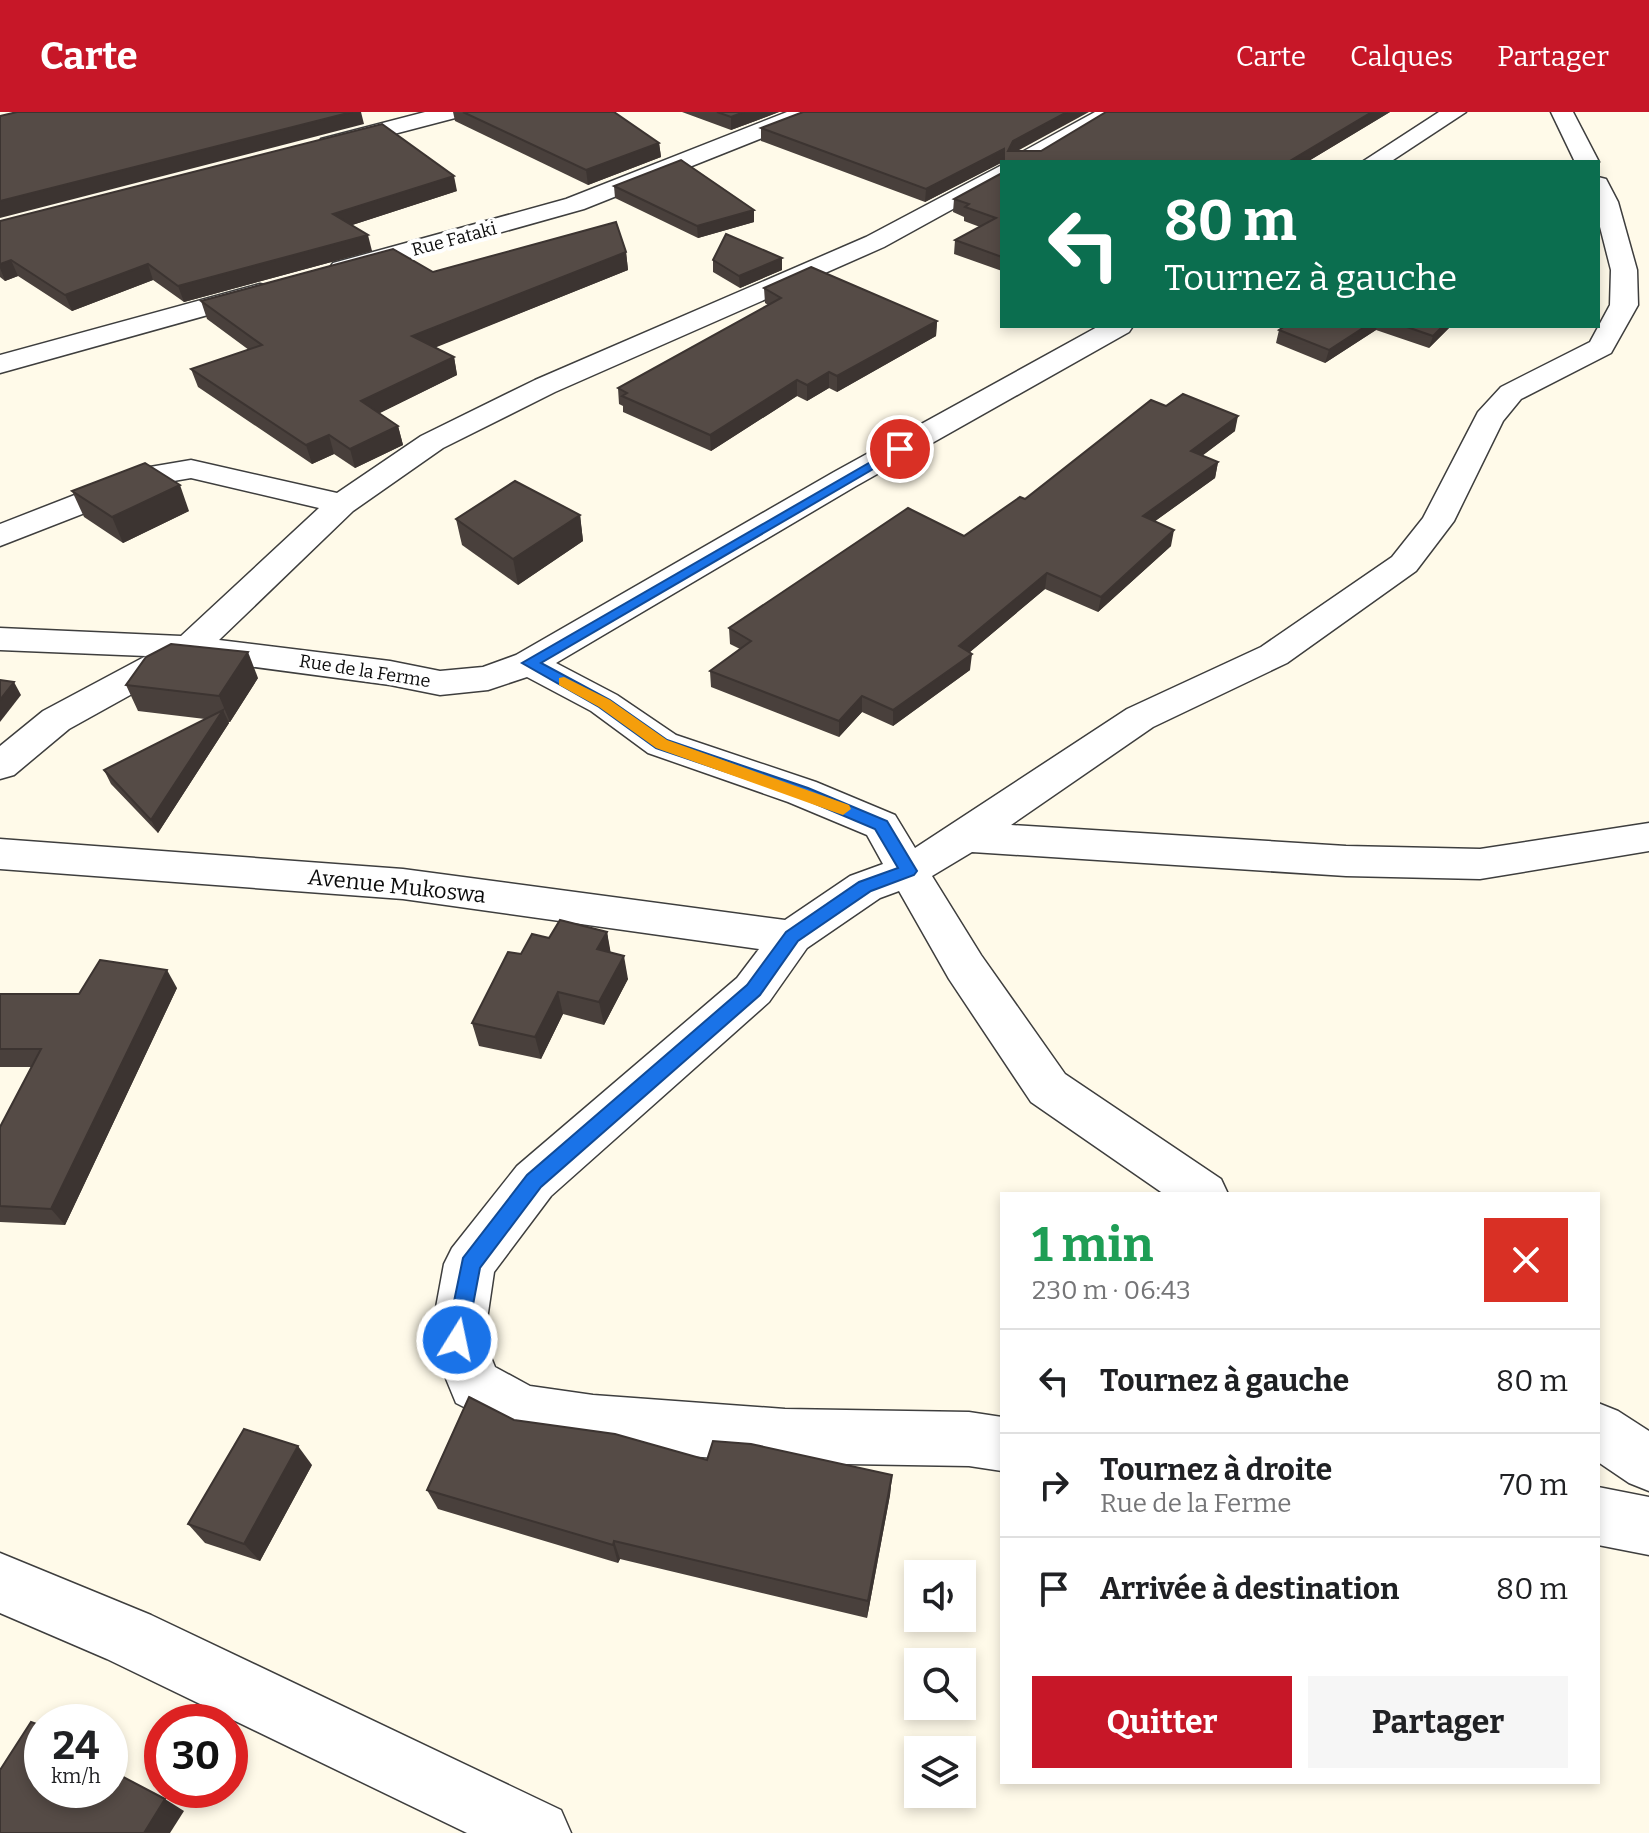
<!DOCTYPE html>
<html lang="fr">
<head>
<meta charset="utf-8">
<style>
	body { margin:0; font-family:Bitter,serif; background:#f6f6f6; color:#202124; height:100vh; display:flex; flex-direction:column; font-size:30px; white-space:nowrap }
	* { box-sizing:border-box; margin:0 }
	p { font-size:26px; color:#757577 }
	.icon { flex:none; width:44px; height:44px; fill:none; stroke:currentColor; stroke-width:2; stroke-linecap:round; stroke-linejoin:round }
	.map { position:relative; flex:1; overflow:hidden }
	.panel { position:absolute; left:1000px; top:1080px; width:600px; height:592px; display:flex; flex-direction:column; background:#fff; border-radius:0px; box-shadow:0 4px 12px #0003 }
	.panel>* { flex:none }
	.banner { position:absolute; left:1000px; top:48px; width:600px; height:168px; border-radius:0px; box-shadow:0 4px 12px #0003; background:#0b6e4f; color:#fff; overflow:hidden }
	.controls { position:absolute; left:904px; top:1448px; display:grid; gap:16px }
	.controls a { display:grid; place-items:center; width:72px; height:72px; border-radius:0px; background:#fff; box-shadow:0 4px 12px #0003; font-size:40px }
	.speed { position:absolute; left:24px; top:1592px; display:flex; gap:16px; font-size:40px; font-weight:700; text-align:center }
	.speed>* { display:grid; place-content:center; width:104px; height:104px; border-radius:50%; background:#fff; box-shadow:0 4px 12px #0003; line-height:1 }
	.speed small { font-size:20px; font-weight:400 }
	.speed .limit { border:12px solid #d22; background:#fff; color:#111 }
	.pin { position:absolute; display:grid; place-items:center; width:68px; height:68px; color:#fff; margin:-34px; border:4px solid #fff; border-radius:50%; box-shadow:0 2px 8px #0007 }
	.me { position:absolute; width:88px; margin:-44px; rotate:10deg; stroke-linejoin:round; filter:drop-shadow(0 0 6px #0008) }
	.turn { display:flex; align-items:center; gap:28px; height:168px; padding:0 32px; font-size:36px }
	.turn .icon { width:104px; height:104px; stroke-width:2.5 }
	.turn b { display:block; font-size:56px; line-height:68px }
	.round { display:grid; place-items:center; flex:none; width:84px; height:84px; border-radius:0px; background:#f6f6f6 }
	.summary { display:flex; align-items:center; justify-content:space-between; height:136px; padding:0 32px }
	h1 { font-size:48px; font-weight:700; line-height:60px; color:#1e9e55 }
	.primary-button { display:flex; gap:16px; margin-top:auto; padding:16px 32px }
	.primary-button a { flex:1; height:92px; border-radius:0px; background:#c71728; color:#fff; font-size:32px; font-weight:700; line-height:92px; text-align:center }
	.primary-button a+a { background:#f6f6f6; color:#202124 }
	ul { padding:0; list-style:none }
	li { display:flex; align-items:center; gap:24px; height:104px; padding:0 32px; border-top:2px solid #e0e0e0 }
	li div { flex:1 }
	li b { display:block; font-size:30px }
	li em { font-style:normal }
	header { display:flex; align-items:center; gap:48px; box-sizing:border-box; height:112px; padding:0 40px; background:#c71728; color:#fff }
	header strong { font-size:38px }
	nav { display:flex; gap:44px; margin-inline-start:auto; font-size:28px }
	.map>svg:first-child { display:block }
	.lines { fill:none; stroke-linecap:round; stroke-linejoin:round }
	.minor-casing { stroke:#3e3e3e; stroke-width:3 }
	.minor { fill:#fff; fill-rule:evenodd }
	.wall { fill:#49403c }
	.shaded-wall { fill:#3c3431 }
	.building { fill:#554b46; stroke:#3c3431; stroke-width:2 }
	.route { fill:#1a73e8; stroke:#114b97; stroke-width:2 }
	.slow { fill:#f59e0b }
	.labels { text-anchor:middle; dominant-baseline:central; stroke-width:8; stroke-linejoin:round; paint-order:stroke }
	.far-street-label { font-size:18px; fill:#0b0b0b; stroke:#fff }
	.street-label { font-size:22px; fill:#0b0b0b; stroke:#fff }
</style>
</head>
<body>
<header>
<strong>Carte</strong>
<nav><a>Carte</a><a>Calques</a><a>Partager</a></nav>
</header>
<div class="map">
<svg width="1649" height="1721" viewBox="0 0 1649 1721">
	<rect width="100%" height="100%" fill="#fffae9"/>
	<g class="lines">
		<defs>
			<g id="minor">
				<polygon points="425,0 462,0 459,5 329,39 321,37 318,32 321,27"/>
				<polygon points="787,0 818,0 815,5 584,97 342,165 333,163 329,157 333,151 566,87"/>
				<polygon points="1095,0 1122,0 1038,50 1009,50 1013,45"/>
				<polygon points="1439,0 1466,0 1390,50 1362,50"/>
				<polygon points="1551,0 1573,0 1599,50 1598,51 1575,50"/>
				<polygon points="1002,53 1002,70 884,135 555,280 443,336 353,399 219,528 390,549 440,559 483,555 516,543 834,360 1099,214 1133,214 1129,220 856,374 556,551 617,583 676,623 816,670 895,703 915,736 1127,597 1261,535 1392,445 1423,406 1478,300 1501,275 1590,230 1610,193 1611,158 1598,107 1598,65 1606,67 1618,90 1637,158 1638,193 1611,241 1521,287 1503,309 1454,409 1416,459 1287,551 1153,615 1011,713 1346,734 1480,737 1649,711 1649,739 1480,767 1346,764 972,740 932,764 981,843 1065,962 1221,1067 1228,1082 1164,1082 1031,990 949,867 899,779 880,786 807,836 769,890 551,1084 494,1160 484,1228 495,1255 530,1274 593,1283 785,1297 969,1300 1002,1305 1002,1359 969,1354 785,1351 593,1337 523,1325 456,1291 430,1228 444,1152 452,1136 517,1054 737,866 759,837 403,787 0,757 0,727 403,757 785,808 850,764 883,752 867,723 788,690 648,641 591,599 527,565 488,578 440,583 390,573 195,547 69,617 14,663 0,667 0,634 43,599 146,544 0,538 0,516 181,524 319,396 191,366 162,371 0,434 0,412 144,356 191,348 337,381 421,324 535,268 866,125"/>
				<polygon points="260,172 269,174 273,180 269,186 0,261 0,243"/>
				<polygon points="1598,1291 1618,1299 1649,1319 1649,1379 1629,1371 1598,1350"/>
				<polygon points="1598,1375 1649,1385 1649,1443 1598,1433"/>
				<polygon points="0,1441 151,1503 561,1698 571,1721 467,1721 107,1547 0,1501"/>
			</g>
		</defs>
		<!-- minor casing -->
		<use href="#minor" class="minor-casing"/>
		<!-- minor -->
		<use href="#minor" class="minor"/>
	</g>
	<!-- wall -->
	<g class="wall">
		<polygon points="453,0 614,0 659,31 661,45 588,73 455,9"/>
		<polygon points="682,0 779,0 731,18"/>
		<polygon points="1106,0 1390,0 1307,50 1002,50 925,90 761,29 761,16 1018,39 1041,39"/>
		<polygon points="1002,61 1002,159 954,142 955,128 980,115 964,109 964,105 953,100 954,87"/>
		<polygon points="614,74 754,98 754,110 698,126 615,86"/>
		<polygon points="457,79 352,113 372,139 184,190 153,168 72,199 18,164 5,169 0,165 0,109"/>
		<polygon points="626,140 628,158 435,235 454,245 457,263 379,301 398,314 403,333 355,356 334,342 312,352 198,275 191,257 249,238 207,207 201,189 433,160"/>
		<polygon points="782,146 782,158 740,176 713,160 713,148"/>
		<polygon points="764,176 937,209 936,224 837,280 829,276 807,289 797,284 711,339 623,300 623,294 619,292 618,276 768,193 765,191"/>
		<polygon points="1285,214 1451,214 1429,236 1376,218 1325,251 1276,231 1279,218"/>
		<polygon points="1166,294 1235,319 1202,344 1218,350 1215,366 1155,409 1171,434 1098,500 1045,477 970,540 970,558 893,614 862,600 839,625 711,575 710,559 740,537 730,532 729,516 964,424 1025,387"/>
		<polygon points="72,379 189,399 123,431 84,405"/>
		<polygon points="580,403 583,429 518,473 462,433 456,407"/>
		<polygon points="258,566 230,610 228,610 229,611 158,721 111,672 104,658 205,607 138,599 126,573"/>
		<polygon points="607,820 610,841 628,867 604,913 563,902 541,947 479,934 472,911 521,842 549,826"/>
		<polygon points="177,876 65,1113 0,1110 0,1015 32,955 0,955 0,882 79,882"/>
		<polygon points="514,1308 707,1348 892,1363 890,1383 867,1506 620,1447 618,1451 438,1397 427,1378"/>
		<polygon points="312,1353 260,1449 205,1431 188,1412"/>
	</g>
	<!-- shaded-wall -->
	<g class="shaded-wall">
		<polygon points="352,0 361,0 364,12 0,106 0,89"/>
		<polygon points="744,0 779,0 731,18 731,5"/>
		<polygon points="1067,0 1089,0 1012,42 1008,39 1013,29"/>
		<polygon points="1372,0 1390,0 1307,50 1288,50"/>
		<polygon points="659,31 661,45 588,73 586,58"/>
		<polygon points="1004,37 1003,50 925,90 926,77"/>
		<polygon points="454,64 457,79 337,118 333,102"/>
		<polygon points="754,98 754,110 698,126 697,114"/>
		<polygon points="368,123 372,139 184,190 178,174"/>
		<polygon points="626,140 628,158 417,243 412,224"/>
		<polygon points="782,146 782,158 740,176 739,164"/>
		<polygon points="11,148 18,164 5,169 0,156 0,152"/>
		<polygon points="148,152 153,168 72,199 65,183"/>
		<polygon points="937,209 936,224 837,280 837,264"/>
		<polygon points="1366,214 1377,214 1376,218 1325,251 1329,238"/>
		<polygon points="1443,214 1451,214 1429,236 1433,224"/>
		<polygon points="454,245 457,263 366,308 361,289"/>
		<polygon points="829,260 829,276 807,289 807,273"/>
		<polygon points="797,268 797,284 711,339 710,323"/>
		<polygon points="1238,304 1235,319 1188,354 1191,339"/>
		<polygon points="398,314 403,333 355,356 350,337"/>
		<polygon points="329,323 334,342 312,352 306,333"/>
		<polygon points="1218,350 1215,366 1140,420 1143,404"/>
		<polygon points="180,373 189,399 123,431 112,405"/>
		<polygon points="580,403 583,429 518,473 513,447"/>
		<polygon points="1174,418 1171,434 1098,500 1101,485"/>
		<polygon points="1047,461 1045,477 958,550 959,534"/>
		<polygon points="248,540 258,566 230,610 219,584"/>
		<polygon points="972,542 970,558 893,614 893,598"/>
		<polygon points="14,570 21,583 0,610 0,588"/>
		<polygon points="862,584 862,600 839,625 839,609"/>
		<polygon points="223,598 229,611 158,721 151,708"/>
		<polygon points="607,820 611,842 597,837"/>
		<polygon points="624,844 628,867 604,913 599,890"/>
		<polygon points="167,858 177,876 65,1113 51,1097"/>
		<polygon points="558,880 563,902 541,947 535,925"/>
		<polygon points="298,1334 312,1353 260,1449 244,1432"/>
		<polygon points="892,1363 890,1383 867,1506 868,1489"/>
		<polygon points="614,1429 620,1447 618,1451 613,1433"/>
		<polygon points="165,1687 184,1699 170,1721 144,1721"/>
	</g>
	<!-- building -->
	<g class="building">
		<polygon points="17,0 352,0 0,89 0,4"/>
		<polygon points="463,0 614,0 659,31 586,58"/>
		<polygon points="717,0 744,0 731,5"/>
		<polygon points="803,0 1067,0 1013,29 1008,39 1041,39 1106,0 1372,0 1288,50 1004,50 1004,37 926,77 761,16"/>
		<polygon points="382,12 454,64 333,102 368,123 178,174 148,152 65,183 11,148 0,152 0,109"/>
		<polygon points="681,48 754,98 697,114 614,74"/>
		<polygon points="1002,61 1002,145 955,128 996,106 965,95 969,92 954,87"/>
		<polygon points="616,110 626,140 412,224 454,245 361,289 398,314 350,337 329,323 306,333 191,257 262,233 201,189 393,137 433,160"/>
		<polygon points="726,122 782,146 739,164 713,148"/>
		<polygon points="811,155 937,209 837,264 829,260 807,273 797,268 710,323 622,284 627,281 618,276 781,186 764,176"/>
		<polygon points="1285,214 1366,214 1329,238 1279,218"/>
		<polygon points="1404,214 1443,214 1433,224"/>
		<polygon points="1183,282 1238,304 1191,339 1218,350 1143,404 1174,418 1101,485 1047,461 959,534 972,542 893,598 862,584 839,609 710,559 751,529 729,516 908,396 964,424 1020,385 1025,387 1151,288 1166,294"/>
		<polygon points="145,351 180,373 112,405 72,379"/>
		<polygon points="515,369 580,403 513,447 456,407"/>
		<polygon points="171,532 248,540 219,584 126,573 146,545"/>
		<polygon points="0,568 14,570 0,588"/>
		<polygon points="223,598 151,708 104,658"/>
		<polygon points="560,808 607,820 597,837 624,844 599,890 558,880 535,925 472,911 508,840 521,842 532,822 549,826"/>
		<polygon points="100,848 167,858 51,1097 0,1094 0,1015 41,937 0,937 0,882 79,882"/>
		<polygon points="469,1285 514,1308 615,1322 707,1348 713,1329 751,1332 892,1363 868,1489 614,1429 613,1433 427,1378"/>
		<polygon points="244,1317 298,1334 244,1432 188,1412"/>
		<polygon points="31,1610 42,1614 42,1678 110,1678 110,1658 165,1687 144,1721 0,1721 0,1658"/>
	</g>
	<!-- route -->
	<polygon class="route" points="900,333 904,334 904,339 541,551 610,588 667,628 808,676 887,709 917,759 914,763 871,779 798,829 760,883 541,1075 480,1156 465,1235 457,1238 449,1235 446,1228 463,1146 527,1063 747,873 786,820 859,770 898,756 875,717 797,684 656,636 599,595 522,551"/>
	<!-- slow -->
	<polygon class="slow" points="564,565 610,588 667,628 849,693 851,697 843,703 837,701 656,636 599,595 559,573 559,566"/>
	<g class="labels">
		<!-- far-street labels -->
		<g class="far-street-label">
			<text transform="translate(454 127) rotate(-15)">Rue Fataki</text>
			<text transform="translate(365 559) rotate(9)">Rue de la Ferme</text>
		</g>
		<!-- street labels -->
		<g class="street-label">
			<text transform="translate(397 774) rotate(6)">Avenue Mukoswa</text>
		</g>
	</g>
</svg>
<div class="controls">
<a><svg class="icon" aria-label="sound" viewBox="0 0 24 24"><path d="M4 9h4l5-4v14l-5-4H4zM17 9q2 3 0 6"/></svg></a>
<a><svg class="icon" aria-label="search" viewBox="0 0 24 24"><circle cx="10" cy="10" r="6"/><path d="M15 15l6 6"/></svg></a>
<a><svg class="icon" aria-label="layers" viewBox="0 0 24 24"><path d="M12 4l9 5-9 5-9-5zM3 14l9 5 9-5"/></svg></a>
</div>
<div class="speed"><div>24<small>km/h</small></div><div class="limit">30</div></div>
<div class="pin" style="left:900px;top:337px;background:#d93025"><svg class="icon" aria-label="arrive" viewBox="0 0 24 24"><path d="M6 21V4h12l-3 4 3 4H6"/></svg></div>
<svg class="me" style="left:457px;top:1228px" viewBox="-20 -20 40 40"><circle r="17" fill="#1a73e8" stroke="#fff" stroke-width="3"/><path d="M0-11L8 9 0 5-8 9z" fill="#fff"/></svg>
<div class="banner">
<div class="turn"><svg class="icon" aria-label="left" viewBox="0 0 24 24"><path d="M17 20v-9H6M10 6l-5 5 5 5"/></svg><div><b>80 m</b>Tournez à gauche</div></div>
</div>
<section class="panel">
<div class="summary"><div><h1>1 min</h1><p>230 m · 06:43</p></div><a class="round" style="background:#d93025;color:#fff"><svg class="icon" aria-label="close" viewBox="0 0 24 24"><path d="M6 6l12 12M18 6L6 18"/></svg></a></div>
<ul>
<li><svg class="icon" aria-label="left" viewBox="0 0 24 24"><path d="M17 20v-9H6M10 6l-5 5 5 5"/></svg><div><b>Tournez à gauche</b></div><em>80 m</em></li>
<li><svg class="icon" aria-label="right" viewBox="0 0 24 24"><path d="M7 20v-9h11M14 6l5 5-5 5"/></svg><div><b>Tournez à droite</b><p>Rue de la Ferme</p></div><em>70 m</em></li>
<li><svg class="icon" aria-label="arrive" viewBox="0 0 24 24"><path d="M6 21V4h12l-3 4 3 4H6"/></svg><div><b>Arrivée à destination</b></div><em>80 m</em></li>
</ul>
<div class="primary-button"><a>Quitter</a><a>Partager</a></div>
</section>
</div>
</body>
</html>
